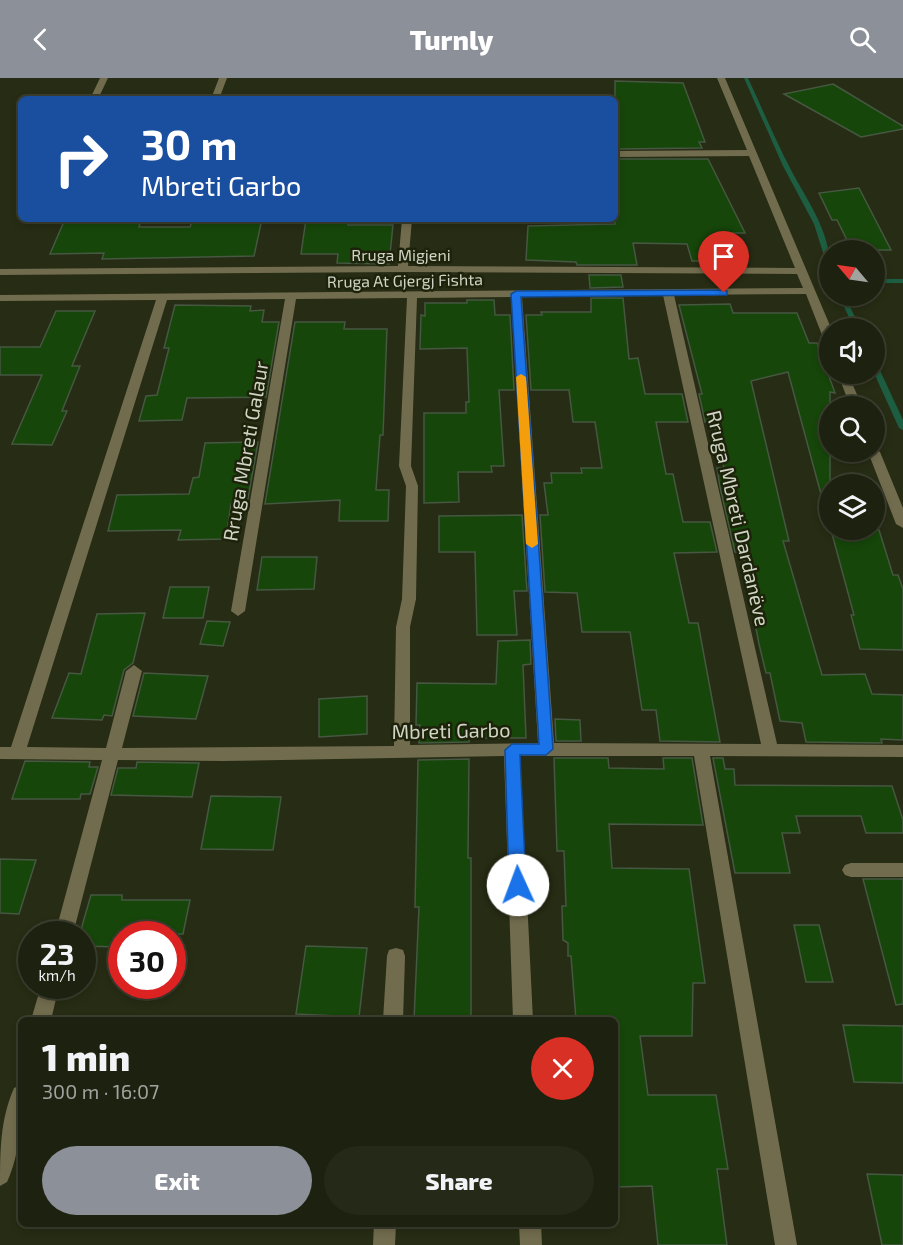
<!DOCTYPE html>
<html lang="en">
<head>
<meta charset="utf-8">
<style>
	body { margin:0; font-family:"Exo 2",sans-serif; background:#252918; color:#f1f3f6; height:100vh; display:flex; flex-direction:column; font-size:22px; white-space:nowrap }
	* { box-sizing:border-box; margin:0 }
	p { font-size:20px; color:#a0a39e }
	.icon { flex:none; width:33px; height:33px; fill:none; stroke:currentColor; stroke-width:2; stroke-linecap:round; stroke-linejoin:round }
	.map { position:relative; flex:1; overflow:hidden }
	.details { position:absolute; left:18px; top:939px; width:600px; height:210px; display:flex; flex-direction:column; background:#1d210f; border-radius:9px; box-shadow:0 3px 9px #0003,0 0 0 2px #3b3e2f }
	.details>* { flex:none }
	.hud { position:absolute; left:18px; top:18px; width:600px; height:126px; border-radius:9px; box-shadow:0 3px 9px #0003,0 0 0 2px #3b3e2f; background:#1a4fa0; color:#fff; overflow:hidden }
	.needle { width:39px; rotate:299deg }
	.buttons { position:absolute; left:819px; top:162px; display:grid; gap:12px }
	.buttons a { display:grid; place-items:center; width:66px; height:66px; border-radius:50%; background:#1d210f; box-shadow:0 3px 9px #0003,0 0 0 2px #3b3e2f; font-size:30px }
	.speed { position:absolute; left:18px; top:843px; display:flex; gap:12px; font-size:30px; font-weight:700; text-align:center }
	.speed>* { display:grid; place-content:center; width:78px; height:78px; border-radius:50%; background:#1d210f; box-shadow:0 3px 9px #0003,0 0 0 2px #3b3e2f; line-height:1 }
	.speed small { font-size:15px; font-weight:400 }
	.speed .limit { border:9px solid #d22; background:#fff; color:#111 }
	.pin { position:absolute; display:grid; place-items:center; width:51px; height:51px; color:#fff; margin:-62px -26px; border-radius:50% 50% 50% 0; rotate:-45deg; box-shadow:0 0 6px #0007 }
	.pin .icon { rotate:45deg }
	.me { position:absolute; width:66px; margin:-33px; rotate:358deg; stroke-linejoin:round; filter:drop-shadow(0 0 4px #0008) }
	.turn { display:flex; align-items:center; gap:21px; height:126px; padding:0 24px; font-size:27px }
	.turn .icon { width:78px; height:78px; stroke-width:2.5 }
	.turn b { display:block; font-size:42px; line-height:51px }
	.round { display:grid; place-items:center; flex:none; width:63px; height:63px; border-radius:32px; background:#252918 }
	.overview { display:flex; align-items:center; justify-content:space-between; height:102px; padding:0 24px }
	h1 { font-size:36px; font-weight:800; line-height:45px }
	.primary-button { display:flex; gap:12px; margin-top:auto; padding:12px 24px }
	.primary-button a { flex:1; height:69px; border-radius:36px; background:#8c9099; color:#fff; font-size:24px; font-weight:800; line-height:69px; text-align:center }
	.primary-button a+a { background:#252918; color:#f1f3f6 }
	header { display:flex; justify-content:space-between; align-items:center; height:78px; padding:0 24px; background:#8c9099; color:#fff; font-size:27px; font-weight:800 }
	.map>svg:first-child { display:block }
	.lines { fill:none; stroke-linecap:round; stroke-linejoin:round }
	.stream { fill:#1d5e42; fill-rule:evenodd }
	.building { fill:#16460a; stroke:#465742; stroke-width:1.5 }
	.minor { fill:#726c4e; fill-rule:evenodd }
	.route { fill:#1a73e8; stroke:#114b97; stroke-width:1.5 }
	.slow { fill:#f59e0b }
	.labels { text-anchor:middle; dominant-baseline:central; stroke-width:5; stroke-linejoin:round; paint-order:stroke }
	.far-street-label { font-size:16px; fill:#d0d4c5; stroke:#1d230a }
	.street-label { font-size:20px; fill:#d0d4c5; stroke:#1d230a }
</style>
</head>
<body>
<header><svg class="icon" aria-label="back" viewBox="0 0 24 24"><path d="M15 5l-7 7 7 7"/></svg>Turnly<svg class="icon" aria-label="search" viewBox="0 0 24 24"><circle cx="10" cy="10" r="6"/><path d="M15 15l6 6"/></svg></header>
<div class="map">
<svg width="903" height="1167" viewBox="0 0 903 1167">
	<rect width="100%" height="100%" fill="#272c14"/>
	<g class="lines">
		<!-- stream -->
		<g class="stream">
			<path d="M 744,0 L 748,0 C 762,30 775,61 790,90 C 806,121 830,152 830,189 L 827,187 L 814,146 L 783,88 Z"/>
			<rect x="874" y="201" width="29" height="4"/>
			<polygon points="839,218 845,218 860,250 854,250"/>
			<polygon points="874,284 877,286 903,342 903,352 899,350 874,295"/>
		</g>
	</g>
	<!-- building -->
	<g class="building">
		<polygon points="615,3 683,5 705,64 699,64 702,70 615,71"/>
		<polygon points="833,6 903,48 903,51 861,59 784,16"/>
		<polygon points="615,81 708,81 745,155 730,155 734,168 720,168 724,183 692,183 687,166 633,165 637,187 577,187 576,184 526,182 528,148 615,146"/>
		<polygon points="859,110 891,172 852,172 837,142 832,142 819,115"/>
		<polygon points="65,141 141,141 139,149 190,149 193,141 262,141 254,178 102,181 104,175 50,176"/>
		<polygon points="306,141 348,141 348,147 393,147 389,186 337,185 338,176 301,176"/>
		<polygon points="589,197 621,197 623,209 590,210"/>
		<polygon points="591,220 623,220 629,281 638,280 645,316 682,316 688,344 656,344 666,396 673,396 683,444 710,444 717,474 674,475 689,545 698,545 720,664 660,663 656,632 642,632 630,554 582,554 577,515 545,514 540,437 548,437 544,405 552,405 551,395 582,395 581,390 602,390 595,344 573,344 569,312 531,312 526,237 542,237 541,234 591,234"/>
		<polygon points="467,222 494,222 495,237 510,237 514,312 499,312 504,388 491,388 492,394 458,394 459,424 424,425 424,335 466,335 466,324 469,324 467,270 420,271 421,237 425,238 425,225 467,225"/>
		<polygon points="730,226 733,235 797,235 809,265 817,265 835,315 830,314 830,419 822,420 788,294 751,303 789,463 783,463 822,597 865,596 872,616 903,617 903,662 881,661 882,665 806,664 802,645 780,643 770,595 766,595 759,566 754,540 757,540 743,477 735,474 720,409 717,390 724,390 714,344 705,344 699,316 702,316 679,227"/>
		<polygon points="175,227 251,228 250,233 264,232 262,244 279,244 266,319 187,320 182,342 139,343 146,318 157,317 169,270 164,270"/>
		<polygon points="56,233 95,233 72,288 80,288 62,333 67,333 52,367 12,366 42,297 0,297 0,269 40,269"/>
		<polygon points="295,244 345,244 344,251 387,251 383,357 380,357 376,412 389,412 388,443 339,443 340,422 265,426"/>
		<polygon points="258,364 247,426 231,426 226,461 178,462 181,452 108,453 117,417 189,416 193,400 199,399 205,365"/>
		<polygon points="522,437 527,513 514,513 517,557 477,557 475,474 439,474 439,438"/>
		<polygon points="831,452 879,452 893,497 898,497 903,511 903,572 860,571 851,537 854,537"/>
		<polygon points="262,479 317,479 314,511 257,512"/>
		<polygon points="170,509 209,509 203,540 163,540"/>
		<polygon points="145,535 133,585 124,592 112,638 104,637 102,642 52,640 69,595 81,596 97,536"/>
		<polygon points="207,543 230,544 223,568 200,566"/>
		<polygon points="530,562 531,586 523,587 526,660 469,660 469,664 419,665 420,647 416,647 417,605 496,606 498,563"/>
		<polygon points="144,595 208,598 196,641 133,638"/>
		<polygon points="367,618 367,656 319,659 319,621"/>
		<polygon points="555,641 580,642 581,663 556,663"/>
		<polygon points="554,680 608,680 609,690 664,691 663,680 692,680 703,747 609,746 612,790 689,791 705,905 693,905 692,958 640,958 648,1017 716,1017 728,1091 717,1091 727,1167 658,1167 652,1108 615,1109 615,942 576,942 571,878 568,878 568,865 563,862 562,828 566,828 564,773 557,773"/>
		<polygon points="713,680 723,680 725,691 734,691 735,707 892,708 903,742 903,755 866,755 861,738 796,738 800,755 782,755 790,795 735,795"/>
		<polygon points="469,681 468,780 471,780 471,942 414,942 419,829 415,829 418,682"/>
		<polygon points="25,683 90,684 89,689 98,689 90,716 81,716 80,721 12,721"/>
		<polygon points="137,684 199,685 192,719 111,717 118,690 136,690"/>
		<polygon points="211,718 281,719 273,772 201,771"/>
		<polygon points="0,781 36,782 19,836 0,835"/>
		<polygon points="863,801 903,801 903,926 896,927"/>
		<polygon points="91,817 122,817 122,822 190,822 183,856 122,856 122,869 82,868 82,848"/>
		<polygon points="794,847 819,847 833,904 806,904"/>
		<polygon points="306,868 367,870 359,939 296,936"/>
		<polygon points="843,947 903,948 903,1005 854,1004"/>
		<polygon points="867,1096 903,1097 903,1167 882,1167"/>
	</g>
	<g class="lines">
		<!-- minor -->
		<g class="minor">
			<polygon points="100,0 108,0 98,21 90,21"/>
			<polygon points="219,0 227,0 219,21 211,21"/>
			<path d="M 717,0 L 725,0 L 831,250 L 830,265 L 824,262 L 806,216 L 674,217 L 777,666 L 903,667 L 903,679 L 710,678 L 797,1167 L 775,1167 L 694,678 L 520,678 L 533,942 L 513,942 L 504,678 L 223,683 L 118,682 L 73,856 L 55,856 L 102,682 L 0,681 L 0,669 L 11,669 L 156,222 L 0,223 L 0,217 L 803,210 L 797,196 L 403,194 L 0,197 L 0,191 L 398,188 L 402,141 L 412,141 L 408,188 L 795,190 L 749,78 L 615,79 L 615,73 L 747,72 ZM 663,217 L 761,666 L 554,665 L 522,219 ZM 511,219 L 538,665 L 410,667 L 410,549 L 416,521 L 418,408 L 411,388 L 417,220 ZM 407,220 L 399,388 L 406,408 L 402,521 L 396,549 L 394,668 L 122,670 L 142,593 L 134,587 L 126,593 L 106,670 L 27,669 L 167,222 L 285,221 L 231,533 L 238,538 L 245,533 L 296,221 Z"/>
			<polygon points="838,296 848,296 862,328 850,328"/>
			<polygon points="874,370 880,374 903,430 903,450 896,446 868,374 874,374"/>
			<polygon points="851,785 903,785 903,799 851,799 845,797 842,792 845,787"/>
			<polygon points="396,870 403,872 405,878 403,942 383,942 387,878 389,872"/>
			<polygon points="41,908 59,908 51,942 31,942"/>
			<path d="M 21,1007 C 21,1041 21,1073 7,1104 L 0,1108 C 0,1073 0,1042 14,1010 Z"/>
			<polygon points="374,1146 396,1146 395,1167 373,1167"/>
			<polygon points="519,1146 541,1146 542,1167 520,1167"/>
		</g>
	</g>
	<!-- route -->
	<polygon class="route" points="724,212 727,213 727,217 521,219 553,671 546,677 520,677 526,807 523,812 512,812 509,807 505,672 512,666 539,666 511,216 516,213"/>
	<!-- slow -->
	<polygon class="slow" points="521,296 526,299 538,466 532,470 526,466 516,299"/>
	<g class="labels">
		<!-- far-street labels -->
		<g class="far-street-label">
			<text x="401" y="176">Rruga Migjeni</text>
			<text transform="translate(405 202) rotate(-1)">Rruga At Gjergj Fishta</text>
		</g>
		<!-- street labels -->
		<g class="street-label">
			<text transform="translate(245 373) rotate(-80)">Rruga Mbreti Galaur</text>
			<text transform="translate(739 440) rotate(77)">Rruga Mbreti Dardanëve</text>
			<text transform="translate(451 652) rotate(-1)">Mbreti Garbo</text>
		</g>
	</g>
</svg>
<div class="buttons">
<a><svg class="needle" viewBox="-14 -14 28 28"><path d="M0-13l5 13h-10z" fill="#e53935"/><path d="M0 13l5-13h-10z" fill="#a0a39e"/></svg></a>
<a><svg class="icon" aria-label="sound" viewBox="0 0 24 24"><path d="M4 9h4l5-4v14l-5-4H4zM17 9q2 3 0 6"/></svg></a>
<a><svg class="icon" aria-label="search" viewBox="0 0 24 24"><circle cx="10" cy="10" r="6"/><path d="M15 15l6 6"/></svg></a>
<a><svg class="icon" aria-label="layers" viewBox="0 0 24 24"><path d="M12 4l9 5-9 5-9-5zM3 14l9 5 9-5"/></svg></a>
</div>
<div class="speed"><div>23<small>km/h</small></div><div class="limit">30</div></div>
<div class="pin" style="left:724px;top:215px;background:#d93025"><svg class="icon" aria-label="arrive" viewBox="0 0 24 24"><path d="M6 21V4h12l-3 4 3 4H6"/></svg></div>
<svg class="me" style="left:518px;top:807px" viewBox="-20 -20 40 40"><circle r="19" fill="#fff"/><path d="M0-13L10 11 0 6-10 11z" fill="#1a73e8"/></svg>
<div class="hud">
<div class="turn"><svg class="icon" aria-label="right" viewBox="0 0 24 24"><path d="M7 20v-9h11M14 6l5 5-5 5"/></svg><div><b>30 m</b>Mbreti Garbo</div></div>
</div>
<section class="details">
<div class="overview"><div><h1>1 min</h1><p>300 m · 16:07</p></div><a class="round" style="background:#d93025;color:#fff"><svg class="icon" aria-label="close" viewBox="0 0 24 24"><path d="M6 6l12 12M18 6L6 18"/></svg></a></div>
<div class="primary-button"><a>Exit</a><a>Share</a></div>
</section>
</div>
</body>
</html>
